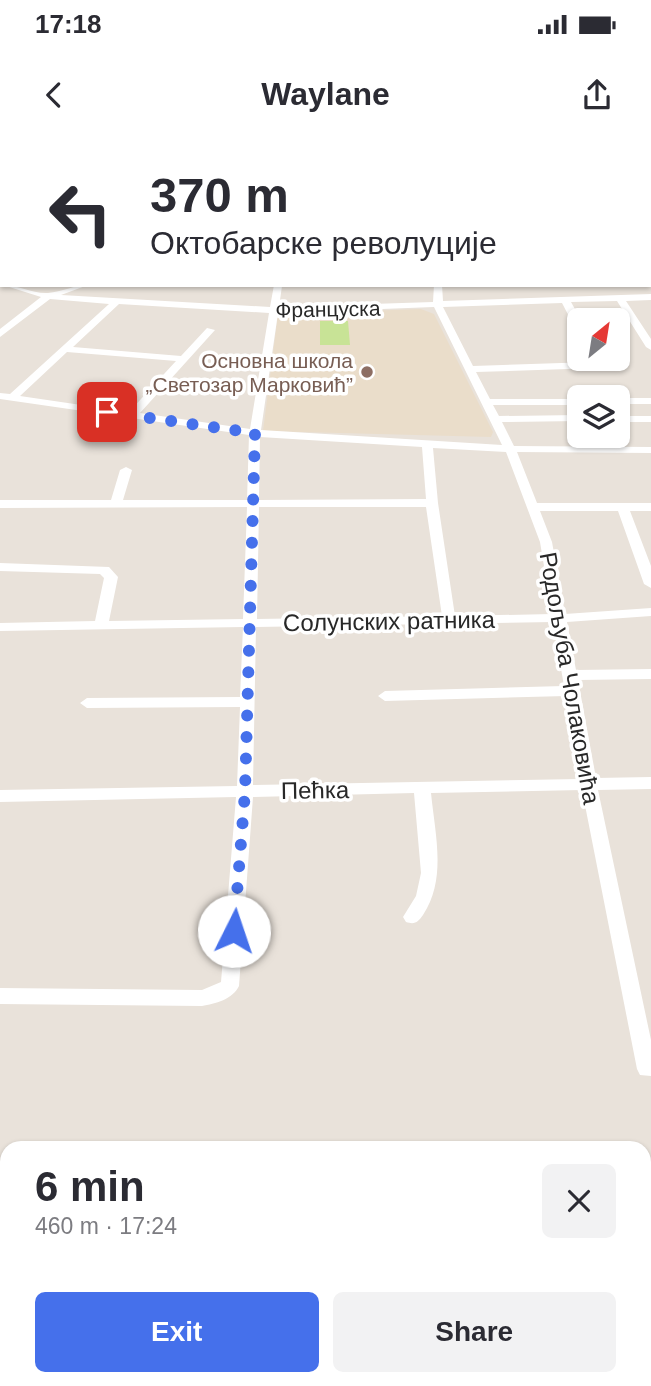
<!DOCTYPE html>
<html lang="en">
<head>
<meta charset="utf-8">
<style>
	body { margin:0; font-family:Arial,sans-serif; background:#f2f2f3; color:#2b2b33; height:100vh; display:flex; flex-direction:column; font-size:26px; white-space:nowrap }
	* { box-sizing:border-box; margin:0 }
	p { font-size:23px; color:#7c7c81 }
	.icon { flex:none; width:38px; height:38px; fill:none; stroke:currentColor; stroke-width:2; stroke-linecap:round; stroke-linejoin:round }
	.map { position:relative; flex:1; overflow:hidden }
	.drawer { position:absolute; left:0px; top:1001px; width:651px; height:245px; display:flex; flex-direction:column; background:#fff; border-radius:21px 21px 0 0; box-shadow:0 2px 5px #0004 }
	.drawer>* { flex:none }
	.banner { position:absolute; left:0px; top:0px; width:651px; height:147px; box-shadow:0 2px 5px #0004; background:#fff; color:#2b2b33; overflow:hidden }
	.needle { width:46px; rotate:30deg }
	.fabs { position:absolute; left:567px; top:168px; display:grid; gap:14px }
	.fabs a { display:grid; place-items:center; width:63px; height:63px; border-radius:10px; background:#fff; box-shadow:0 2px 5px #0004; font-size:35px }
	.pin { position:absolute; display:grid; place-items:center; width:60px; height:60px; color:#fff; margin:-30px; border-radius:14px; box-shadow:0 4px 10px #0006 }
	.me { position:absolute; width:77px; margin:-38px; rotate:4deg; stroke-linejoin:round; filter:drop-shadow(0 0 5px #0008) }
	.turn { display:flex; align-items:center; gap:24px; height:147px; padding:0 35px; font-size:32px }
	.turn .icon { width:91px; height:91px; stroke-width:2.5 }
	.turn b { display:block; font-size:49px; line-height:60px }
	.round { display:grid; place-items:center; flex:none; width:74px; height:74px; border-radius:10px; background:#f2f2f3 }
	.overview { display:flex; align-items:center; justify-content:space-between; height:119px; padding:0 35px }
	h1 { font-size:42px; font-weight:800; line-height:52px }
	.button { display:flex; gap:14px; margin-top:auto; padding:14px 35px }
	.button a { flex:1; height:80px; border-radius:10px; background:#4570eb; color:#fff; font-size:28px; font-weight:800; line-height:80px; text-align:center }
	.button a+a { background:#f2f2f3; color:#2b2b33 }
	.status { display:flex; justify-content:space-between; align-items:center; height:49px; padding:0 35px; background:#fff; direction:ltr }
	.status svg { height:19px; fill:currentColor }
	header { display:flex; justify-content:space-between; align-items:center; height:91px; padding:0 35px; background:#fff; font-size:32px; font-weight:800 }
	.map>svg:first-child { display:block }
	.education { fill:#eaddca }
	.pitch { fill:#c8e396 }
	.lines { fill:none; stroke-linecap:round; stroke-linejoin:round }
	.minor { fill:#fff; fill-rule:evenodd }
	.tertiary { fill:#fff; fill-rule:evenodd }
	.route { stroke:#4570eb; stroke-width:12; stroke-dasharray:0 21.6 }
	.education-dot { fill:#8d6e63; stroke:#fff; stroke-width:2.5 }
	.labels { text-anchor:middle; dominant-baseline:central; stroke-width:7; stroke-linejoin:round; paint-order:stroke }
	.far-street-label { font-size:21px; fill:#282828; stroke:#fff }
	.far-education-label { font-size:21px; fill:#785e54; stroke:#fff; text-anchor:end }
	.street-label { font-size:24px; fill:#282828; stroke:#fff }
</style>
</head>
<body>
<div class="status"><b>17:18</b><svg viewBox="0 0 49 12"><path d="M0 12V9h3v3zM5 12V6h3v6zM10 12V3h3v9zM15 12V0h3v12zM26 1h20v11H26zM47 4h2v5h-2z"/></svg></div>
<header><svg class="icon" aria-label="back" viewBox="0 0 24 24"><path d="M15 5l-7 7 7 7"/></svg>Waylane<svg class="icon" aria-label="share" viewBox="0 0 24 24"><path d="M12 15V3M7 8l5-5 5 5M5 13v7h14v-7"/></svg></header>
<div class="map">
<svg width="651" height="1246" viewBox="0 0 651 1246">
	<rect width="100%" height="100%" fill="#e9e2da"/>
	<!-- education -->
	<polygon class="education" points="421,169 434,174 493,292 491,297 263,291 278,174"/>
	<!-- pitch -->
	<polygon class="pitch" points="320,181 348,181 350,205 320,205"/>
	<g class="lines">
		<!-- minor -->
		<g class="minor">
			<polygon points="67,0 77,0 65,2"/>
			<polygon points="91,0 102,2 92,2"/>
			<polygon points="203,0 213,0 201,2"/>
			<polygon points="284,0 290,0 283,2"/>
			<polygon points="345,0 355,0 343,2"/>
			<polygon points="508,0 514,0 515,2 508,2"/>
			<polygon points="610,0 616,0 617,2 610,2"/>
			<rect x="649" y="15" width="2" height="4"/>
			<rect x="0" y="21" width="2" height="4"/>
			<polygon points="0,66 2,66 0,71"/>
			<rect x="0" y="99" width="2" height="4"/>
			<rect x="649" y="105" width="2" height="6"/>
			<path d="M 3,145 C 18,145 33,154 48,153 C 62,152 74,145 88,145 L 61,155 L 270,167 L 274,145 L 282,146 L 279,167 L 433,162 L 434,145 L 442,145 L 443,161 L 651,154 L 651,160 L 626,161 L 651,199 L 651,210 L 646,207 L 617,161 L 571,162 L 581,180 L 579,189 L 574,186 L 562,163 L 443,167 L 473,226 L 592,222 L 591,219 L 601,219 L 603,225 L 598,228 L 476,232 L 490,259 L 579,259 L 579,265 L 493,265 L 499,276 L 579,275 L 579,281 L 502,282 L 514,306 L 651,307 L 651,313 L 517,312 L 537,363 L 651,363 L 651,371 L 630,371 L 651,426 L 651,448 L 644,444 L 618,371 L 540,371 L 552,402 L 565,474 L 651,468 L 651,476 L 567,482 L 576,530 L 651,529 L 651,539 L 578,540 L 596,638 L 651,637 L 651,649 L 598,650 L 651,900 L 651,936 L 640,935 L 637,929 L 582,650 L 431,653 C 435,694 447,739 423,775 C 418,782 415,785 406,782 L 403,777 L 416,756 L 421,733 L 414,653 L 253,657 L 239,846 C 233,859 215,864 202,866 L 0,864 L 0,848 L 202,850 L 221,842 L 236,657 L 0,662 L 0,650 L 237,646 L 240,567 L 87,568 L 80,563 L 87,558 L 240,557 L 243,487 L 0,491 L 0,483 L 95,481 L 104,438 L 100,434 L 0,431 L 0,423 L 109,427 L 118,437 L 109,481 L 243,479 L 247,367 L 0,368 L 0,360 L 111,360 L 120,330 L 126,327 L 132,330 L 123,360 L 247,360 L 249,295 L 0,259 L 0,253 L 10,254 L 109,164 L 50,159 L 0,197 L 0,189 L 41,157 ZM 119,164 L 269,173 L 250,289 L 140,273 L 215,190 L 207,188 L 181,216 L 73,207 ZM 434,167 L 502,305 L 261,290 L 278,173 ZM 67,212 L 176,221 L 129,272 L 20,256 ZM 260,297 L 422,307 L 426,359 L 259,360 ZM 433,308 L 506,312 L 540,402 L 552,474 L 455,476 L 438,363 ZM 259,367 L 426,367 L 442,476 L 257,479 ZM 553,482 L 564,546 L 385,551 L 378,556 L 385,561 L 566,556 L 580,639 L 253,645 L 256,487 Z"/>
			<rect x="618" y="258" width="33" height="6"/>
			<rect x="618" y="276" width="33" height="6"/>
		</g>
		<!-- tertiary -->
		<g class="tertiary">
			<polygon points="432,0 444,0 431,2"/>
			<rect x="0" y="127" width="2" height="6"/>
		</g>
	</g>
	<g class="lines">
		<!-- route -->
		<polyline class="route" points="107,272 255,293 245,652 234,791"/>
	</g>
	<!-- markers -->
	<circle class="education-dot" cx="367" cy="232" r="7"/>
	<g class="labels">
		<!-- far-street labels -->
		<g class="far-street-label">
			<text transform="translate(328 169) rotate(-1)">Француска</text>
		</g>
		<!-- far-education labels -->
		<g class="far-education-label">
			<text x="353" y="220">Основна школа<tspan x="353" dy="24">„Светозар Марковић”</tspan></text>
		</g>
		<!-- street labels -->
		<g class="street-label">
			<text transform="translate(389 481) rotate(-1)">Солунских ратника</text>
			<text transform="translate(570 538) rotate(80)">Родољуба Чолаковића</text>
			<text transform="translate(315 650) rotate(-1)">Пећка</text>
		</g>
	</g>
</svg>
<div class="fabs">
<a><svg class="needle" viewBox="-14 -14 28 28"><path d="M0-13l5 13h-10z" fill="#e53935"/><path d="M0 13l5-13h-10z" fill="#7c7c81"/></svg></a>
<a><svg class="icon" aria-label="layers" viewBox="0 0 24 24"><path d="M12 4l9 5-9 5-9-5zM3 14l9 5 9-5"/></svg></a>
</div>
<div class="pin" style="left:107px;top:272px;background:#d93025"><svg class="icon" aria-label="arrive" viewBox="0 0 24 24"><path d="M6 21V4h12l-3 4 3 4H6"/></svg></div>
<svg class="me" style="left:234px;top:791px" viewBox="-20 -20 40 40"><circle r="19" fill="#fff"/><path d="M0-13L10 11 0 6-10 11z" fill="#4570eb"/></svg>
<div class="banner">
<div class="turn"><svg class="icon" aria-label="left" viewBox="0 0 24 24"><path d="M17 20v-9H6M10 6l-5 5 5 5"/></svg><div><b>370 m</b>Октобарске револуције</div></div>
</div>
<section class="drawer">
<div class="overview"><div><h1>6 min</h1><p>460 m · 17:24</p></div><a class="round"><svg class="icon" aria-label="close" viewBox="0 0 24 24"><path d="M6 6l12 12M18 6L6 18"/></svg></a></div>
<div class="button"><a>Exit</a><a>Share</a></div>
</section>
</div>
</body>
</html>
